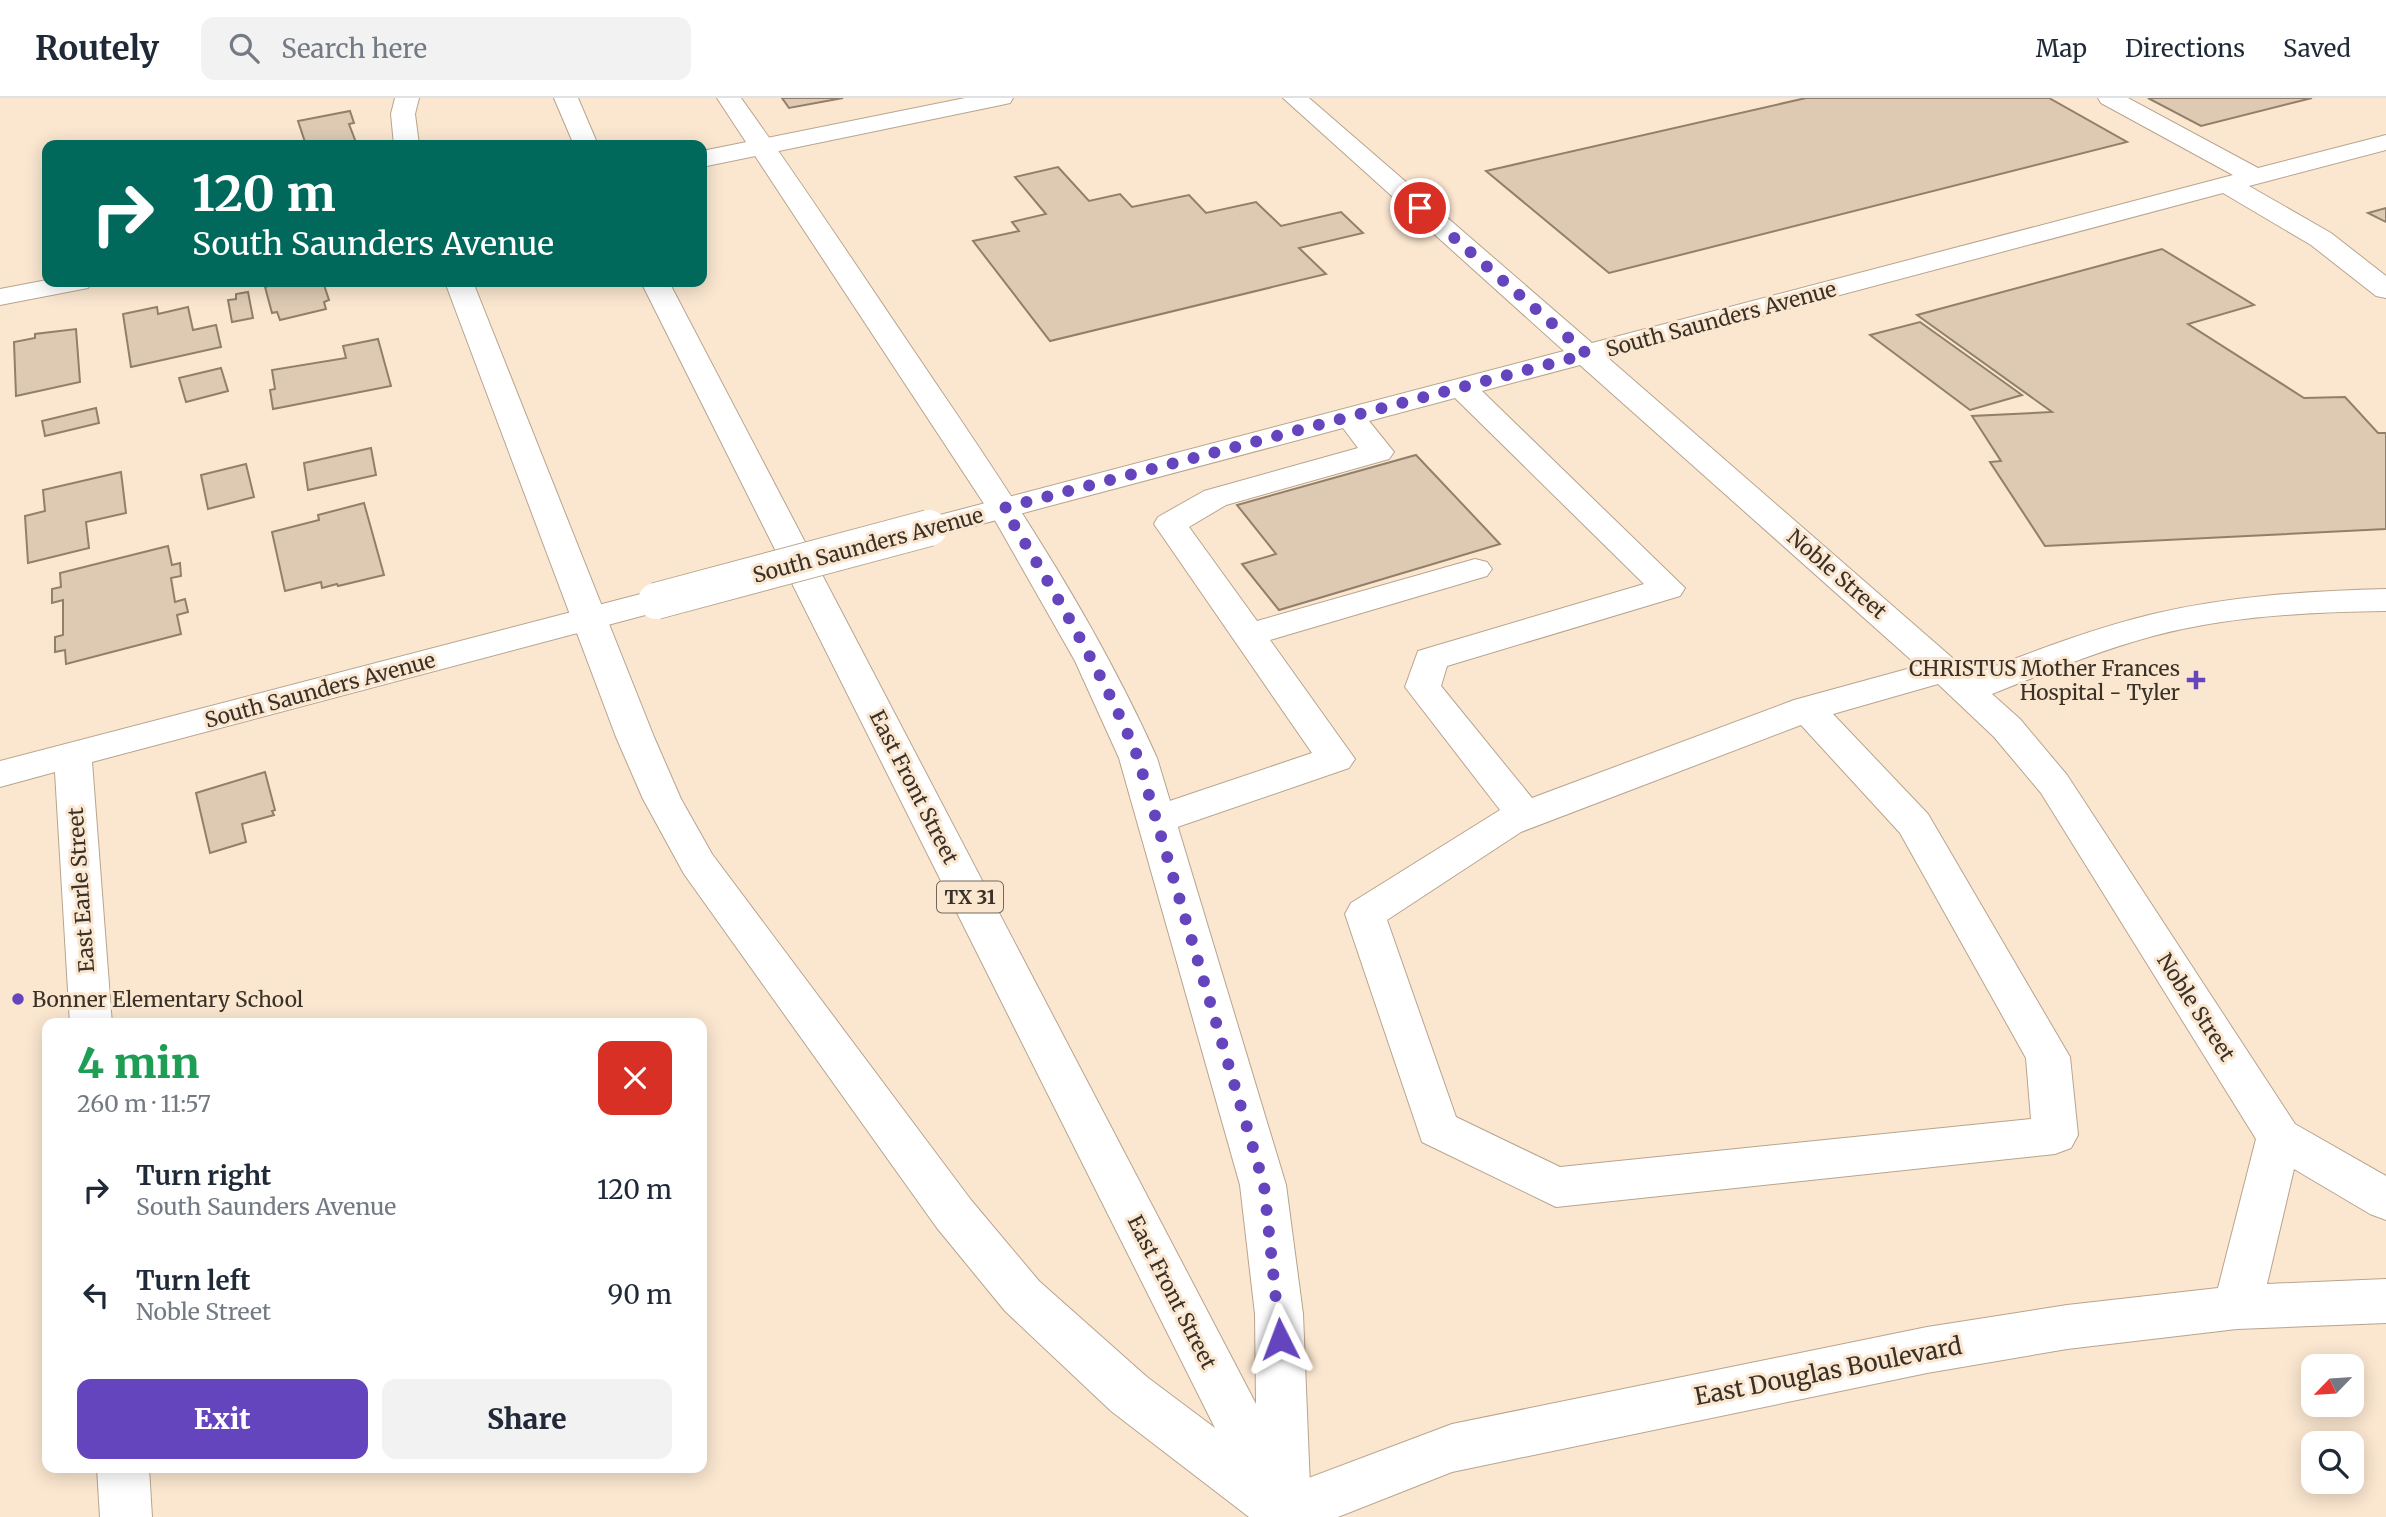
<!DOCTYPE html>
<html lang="en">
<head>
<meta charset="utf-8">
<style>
	body { margin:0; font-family:Merriweather,serif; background:#f2f2f3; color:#1f2937; height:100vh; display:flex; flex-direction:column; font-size:26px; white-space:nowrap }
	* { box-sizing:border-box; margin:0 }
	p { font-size:23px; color:#747a83 }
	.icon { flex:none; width:38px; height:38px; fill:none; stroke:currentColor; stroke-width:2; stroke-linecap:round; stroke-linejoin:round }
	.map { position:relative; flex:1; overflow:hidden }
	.side { position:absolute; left:42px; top:920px; width:665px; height:455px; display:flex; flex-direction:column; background:#fff; border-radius:14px; box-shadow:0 4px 18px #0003 }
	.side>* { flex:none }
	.top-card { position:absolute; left:42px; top:42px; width:665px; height:147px; border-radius:14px; box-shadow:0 4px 18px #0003; background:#00695c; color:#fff; overflow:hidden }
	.needle { width:46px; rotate:245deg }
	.tools { position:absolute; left:2301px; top:1256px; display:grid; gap:14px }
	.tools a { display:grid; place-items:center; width:63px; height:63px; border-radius:14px; background:#fff; box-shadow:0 4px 18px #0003; font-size:35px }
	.pin { position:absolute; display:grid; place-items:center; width:60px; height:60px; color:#fff; margin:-30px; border:4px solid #fff; border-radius:50%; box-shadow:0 2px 7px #0007 }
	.me { position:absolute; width:77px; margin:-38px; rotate:357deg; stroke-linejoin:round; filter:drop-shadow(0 0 5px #0008) }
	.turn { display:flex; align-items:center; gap:24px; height:147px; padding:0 35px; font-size:32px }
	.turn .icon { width:91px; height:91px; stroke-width:2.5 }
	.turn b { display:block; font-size:49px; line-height:60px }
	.round { display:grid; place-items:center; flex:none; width:74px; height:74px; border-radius:14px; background:#f2f2f3 }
	.headline { display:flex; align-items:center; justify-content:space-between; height:119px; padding:0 35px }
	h1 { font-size:42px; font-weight:800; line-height:52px; color:#1e9e55 }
	.button { display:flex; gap:14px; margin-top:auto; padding:14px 35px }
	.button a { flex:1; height:80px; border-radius:14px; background:#6445be; color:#fff; font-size:28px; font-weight:800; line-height:80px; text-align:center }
	.button a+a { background:#f2f2f3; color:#1f2937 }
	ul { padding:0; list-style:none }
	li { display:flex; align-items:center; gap:21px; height:105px; padding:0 35px }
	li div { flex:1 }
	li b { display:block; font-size:26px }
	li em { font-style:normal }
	header { display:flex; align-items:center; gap:42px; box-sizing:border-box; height:98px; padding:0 35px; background:#fff; border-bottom:2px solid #e0e1e3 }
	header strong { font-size:33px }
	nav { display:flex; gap:38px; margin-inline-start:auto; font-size:24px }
	.search { width:490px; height:63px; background:#f2f2f3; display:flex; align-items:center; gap:18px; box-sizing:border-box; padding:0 24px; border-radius:14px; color:#747a83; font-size:26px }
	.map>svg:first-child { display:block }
	.building { fill:#decab3; stroke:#927f6a; stroke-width:2 }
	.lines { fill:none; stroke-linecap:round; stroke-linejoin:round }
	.minor-casing { stroke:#b8a48e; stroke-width:2 }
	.major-casing { stroke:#b8a48e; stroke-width:2 }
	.minor { fill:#fff; fill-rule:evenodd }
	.major { fill:#fff; fill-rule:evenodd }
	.minor-bridge-casing { stroke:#b8a48e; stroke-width:38; stroke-linecap:butt }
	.minor-bridge { stroke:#fff; stroke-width:36 }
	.route { stroke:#6445be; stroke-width:12; stroke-dasharray:0 21.6 }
	.poi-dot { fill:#6445be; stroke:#fbe7d0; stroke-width:2.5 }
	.labels { text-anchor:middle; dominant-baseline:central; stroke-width:6; stroke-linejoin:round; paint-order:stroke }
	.shield { fill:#fbe7d0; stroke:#73685a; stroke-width:2 }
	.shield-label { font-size:19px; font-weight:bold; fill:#393128 }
	.street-label { font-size:21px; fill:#393128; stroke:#fbe7d0 }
	.poi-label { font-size:21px; fill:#393128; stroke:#fbe7d0; text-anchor:end }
	.near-street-label { font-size:24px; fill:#393128; stroke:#fbe7d0 }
</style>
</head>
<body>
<header>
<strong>Routely</strong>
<div class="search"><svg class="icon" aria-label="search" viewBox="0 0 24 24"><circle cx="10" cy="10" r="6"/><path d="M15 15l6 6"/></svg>Search here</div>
<nav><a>Map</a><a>Directions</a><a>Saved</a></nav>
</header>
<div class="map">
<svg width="2386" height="1419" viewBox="0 0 2386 1419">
	<rect width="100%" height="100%" fill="#fbe7d0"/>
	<!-- building -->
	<g class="building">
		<polygon points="782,0 843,0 789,10"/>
		<polygon points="1806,0 2049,0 2127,44 1609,175 1486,73"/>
		<polygon points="2148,0 2312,0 2201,28"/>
		<polygon points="350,13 354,25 349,26 357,47 306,47 298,23"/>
		<polygon points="1058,69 1089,103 1120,96 1132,109 1189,97 1206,115 1256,104 1281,128 1341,114 1363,135 1299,150 1326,176 1050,243 973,143 1019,133 1012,124 1046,116 1015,79"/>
		<polygon points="2386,110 2386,124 2368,115"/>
		<polygon points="2162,151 2254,207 2188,226 2304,300 2345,299 2378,335 2386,335 2386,431 2045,448 1990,364 2001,363 1972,318 2052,314 1917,217"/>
		<polygon points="280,184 323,184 329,202 324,204 326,211 280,222 277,214 272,215 265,189"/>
		<polygon points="248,194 253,220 232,224 228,202 236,201 236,196"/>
		<polygon points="157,209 158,216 188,209 193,232 216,227 221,249 131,269 123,216"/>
		<polygon points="1920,224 2022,297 1970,312 1870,237"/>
		<polygon points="76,231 80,284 16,298 14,244 35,240 35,236"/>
		<polygon points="378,241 391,288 273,311 270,292 275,291 272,272 346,260 343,248"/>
		<polygon points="221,270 228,293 186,304 179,280"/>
		<polygon points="96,310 99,325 45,338 42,323"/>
		<polygon points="371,350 376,377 308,392 304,365"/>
		<polygon points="1416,357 1500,446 1279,512 1242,466 1276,456 1237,407"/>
		<polygon points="246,366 254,399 208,411 201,377"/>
		<polygon points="121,374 126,415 86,424 89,450 28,465 25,418 45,413 43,392"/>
		<polygon points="364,405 384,477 338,488 337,486 322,490 321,484 285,493 272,434 319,422 318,417"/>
		<polygon points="168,448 172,467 180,465 181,478 171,480 175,504 185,501 188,514 177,517 181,536 66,566 65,552 55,554 55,539 63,537 63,502 52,505 52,491 61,489 60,475"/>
		<polygon points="265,674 275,712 272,713 274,717 242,726 246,744 210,755 196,695"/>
	</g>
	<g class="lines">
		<defs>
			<g id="minor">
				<polygon points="965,0 1013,0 1010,5 1001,7 702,69 702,53"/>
				<path d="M 1283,0 L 1309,0 L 1592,245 L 2233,77 L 2101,5 L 2098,0 L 2128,0 L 2258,70 L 2386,37 L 2386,52 L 2249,88 L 2331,135 L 2386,178 L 2386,200 L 2376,198 L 2311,147 L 2223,95 L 1607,259 L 1972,577 C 2032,554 2091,531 2153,516 C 2230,498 2308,493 2386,491 L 2386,513 C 2308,514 2229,518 2153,538 C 2098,553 2045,575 1992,596 L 2020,621 L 2067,677 L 2295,1026 L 2386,1078 L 2386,1122 L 2370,1116 L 2294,1071 L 2267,1186 L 2386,1181 L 2386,1225 L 2237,1231 L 2067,1251 L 1927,1275 L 1452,1374 L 1338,1419 L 1261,1419 L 1259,1414 L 1266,1396 L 1452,1326 L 1927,1229 L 2067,1207 L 2218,1190 L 2256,1041 L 2041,695 L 1994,639 L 1938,586 L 1833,616 L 1928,716 L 2063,947 L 2070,959 L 2078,1037 L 2071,1050 L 2055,1056 L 1556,1109 L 1422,1044 L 1345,816 L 1351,805 L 1500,712 L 1405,589 L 1418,553 L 1644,486 L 1455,300 L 1369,323 L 1394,354 L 1389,361 L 1226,407 L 1189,429 L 1257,523 L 1475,461 L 1487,464 L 1492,471 L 1487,478 L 1270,542 L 1355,661 L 1349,670 L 1157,736 L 1143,732 L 1138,722 L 1143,712 L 1312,655 L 1154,426 L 1158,419 L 1204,393 L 1358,350 L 1343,330 L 929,440 L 917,437 L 913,430 L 917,423 L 1564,253 ZM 1580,267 L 1918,568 L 1794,602 L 1532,700 L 1441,588 L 1447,568 L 1680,498 L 1685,490 L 1482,293 ZM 1801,627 L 1900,735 L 2026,960 L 2031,1021 L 1560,1069 L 1456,1019 L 1387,822 L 1521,734 Z"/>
				<polygon points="47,182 47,184 92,184 88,190 0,207 0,191"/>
				<polygon points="656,492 668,495 673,503 668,511 92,664 112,926 70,926 55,674 0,689 0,663"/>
				<polygon points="97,1370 149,1370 152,1419 100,1419"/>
			</g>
			<g id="major">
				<polygon points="395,0 419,0 415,16 419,47 394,47 391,16"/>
				<polygon points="554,0 578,0 598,47 574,47"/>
				<path d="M 717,0 L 741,0 C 809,95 873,193 939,290 C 1020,409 1098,528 1157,660 L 1286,1087 L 1303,1216 L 1311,1414 L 1309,1419 L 1249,1419 L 1111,1313 L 1005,1213 L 937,1130 L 684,776 L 643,701 L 616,639 L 445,184 L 473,184 L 654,639 L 681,701 L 712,756 L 971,1102 L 1039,1183 L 1147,1279 L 1215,1330 L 641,184 L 669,184 L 1256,1306 L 1255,1216 L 1240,1087 L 1119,660 L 1075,563 L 996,424 Z"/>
			</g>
		</defs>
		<!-- minor casing -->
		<use href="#minor" class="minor-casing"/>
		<!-- major casing -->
		<use href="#major" class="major-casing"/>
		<!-- minor -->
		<use href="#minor" class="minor"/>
		<!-- major -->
		<use href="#major" class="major"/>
		<defs>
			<polyline id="minor-bridge" points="656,503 929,430"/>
		</defs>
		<!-- minor-bridge casing -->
		<use href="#minor-bridge" class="minor-bridge-casing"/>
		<!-- minor-bridge -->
		<use href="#minor-bridge" class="minor-bridge"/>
	</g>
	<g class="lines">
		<!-- route -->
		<path class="route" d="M 1280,1241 L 1264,1087 L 1138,660 C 1102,572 1053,492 1004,410 L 1587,256 L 1420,110"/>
	</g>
	<!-- markers -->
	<g class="poi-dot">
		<path d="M2192.5 571.5h7v7h7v7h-7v7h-7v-7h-7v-7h7z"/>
		<circle cx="18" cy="901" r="7"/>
	</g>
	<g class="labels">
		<!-- shield labels -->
		<rect class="shield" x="937" y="783.5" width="66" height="31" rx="5"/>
		<g class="shield-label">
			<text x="970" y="799">TX 31</text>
		</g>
		<!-- street labels -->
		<g class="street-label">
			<text transform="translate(1721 221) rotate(-15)">South Saunders Avenue</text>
			<text transform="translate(868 447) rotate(-15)">South Saunders Avenue</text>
			<text transform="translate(1837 476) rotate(41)">Noble Street</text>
			<text transform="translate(320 592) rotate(-15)">South Saunders Avenue</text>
			<text transform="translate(914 689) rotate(63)">East Front Street</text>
			<text transform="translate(81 792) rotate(-94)">East Earle Street</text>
			<text transform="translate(2196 909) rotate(57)">Noble Street</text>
			<text transform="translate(1172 1194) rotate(63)">East Front Street</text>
		</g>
		<!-- poi labels -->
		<g class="poi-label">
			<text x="2180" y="570">CHRISTUS Mother Frances<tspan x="2180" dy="24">Hospital - Tyler</tspan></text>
			<text x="32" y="901" text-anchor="start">Bonner Elementary School</text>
		</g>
		<!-- near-street labels -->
		<g class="near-street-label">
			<text transform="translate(1828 1273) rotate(-11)">East Douglas Boulevard</text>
		</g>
	</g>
</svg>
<div class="tools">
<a><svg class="needle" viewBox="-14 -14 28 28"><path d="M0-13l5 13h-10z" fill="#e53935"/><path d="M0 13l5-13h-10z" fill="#747a83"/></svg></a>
<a><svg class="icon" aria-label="search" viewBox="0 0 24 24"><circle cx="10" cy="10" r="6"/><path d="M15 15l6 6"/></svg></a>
</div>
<div class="pin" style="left:1420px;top:110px;background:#d93025"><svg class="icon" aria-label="arrive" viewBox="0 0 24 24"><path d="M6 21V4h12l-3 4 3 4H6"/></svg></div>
<svg class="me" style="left:1280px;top:1241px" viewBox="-20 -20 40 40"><path d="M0-17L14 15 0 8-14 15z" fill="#6445be" stroke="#fff" stroke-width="4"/></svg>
<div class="top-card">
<div class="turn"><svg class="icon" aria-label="right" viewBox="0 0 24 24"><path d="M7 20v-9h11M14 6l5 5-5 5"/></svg><div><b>120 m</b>South Saunders Avenue</div></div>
</div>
<section class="side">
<div class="headline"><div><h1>4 min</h1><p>260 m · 11:57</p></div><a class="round" style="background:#d93025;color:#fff"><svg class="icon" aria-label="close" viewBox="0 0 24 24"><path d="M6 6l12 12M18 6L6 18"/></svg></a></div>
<ul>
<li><svg class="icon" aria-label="right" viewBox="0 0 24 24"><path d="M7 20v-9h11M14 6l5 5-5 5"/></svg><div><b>Turn right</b><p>South Saunders Avenue</p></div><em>120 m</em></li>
<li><svg class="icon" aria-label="left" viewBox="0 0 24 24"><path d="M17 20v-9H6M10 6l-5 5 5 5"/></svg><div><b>Turn left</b><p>Noble Street</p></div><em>90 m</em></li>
</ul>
<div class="button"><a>Exit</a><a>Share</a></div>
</section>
</div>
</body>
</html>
